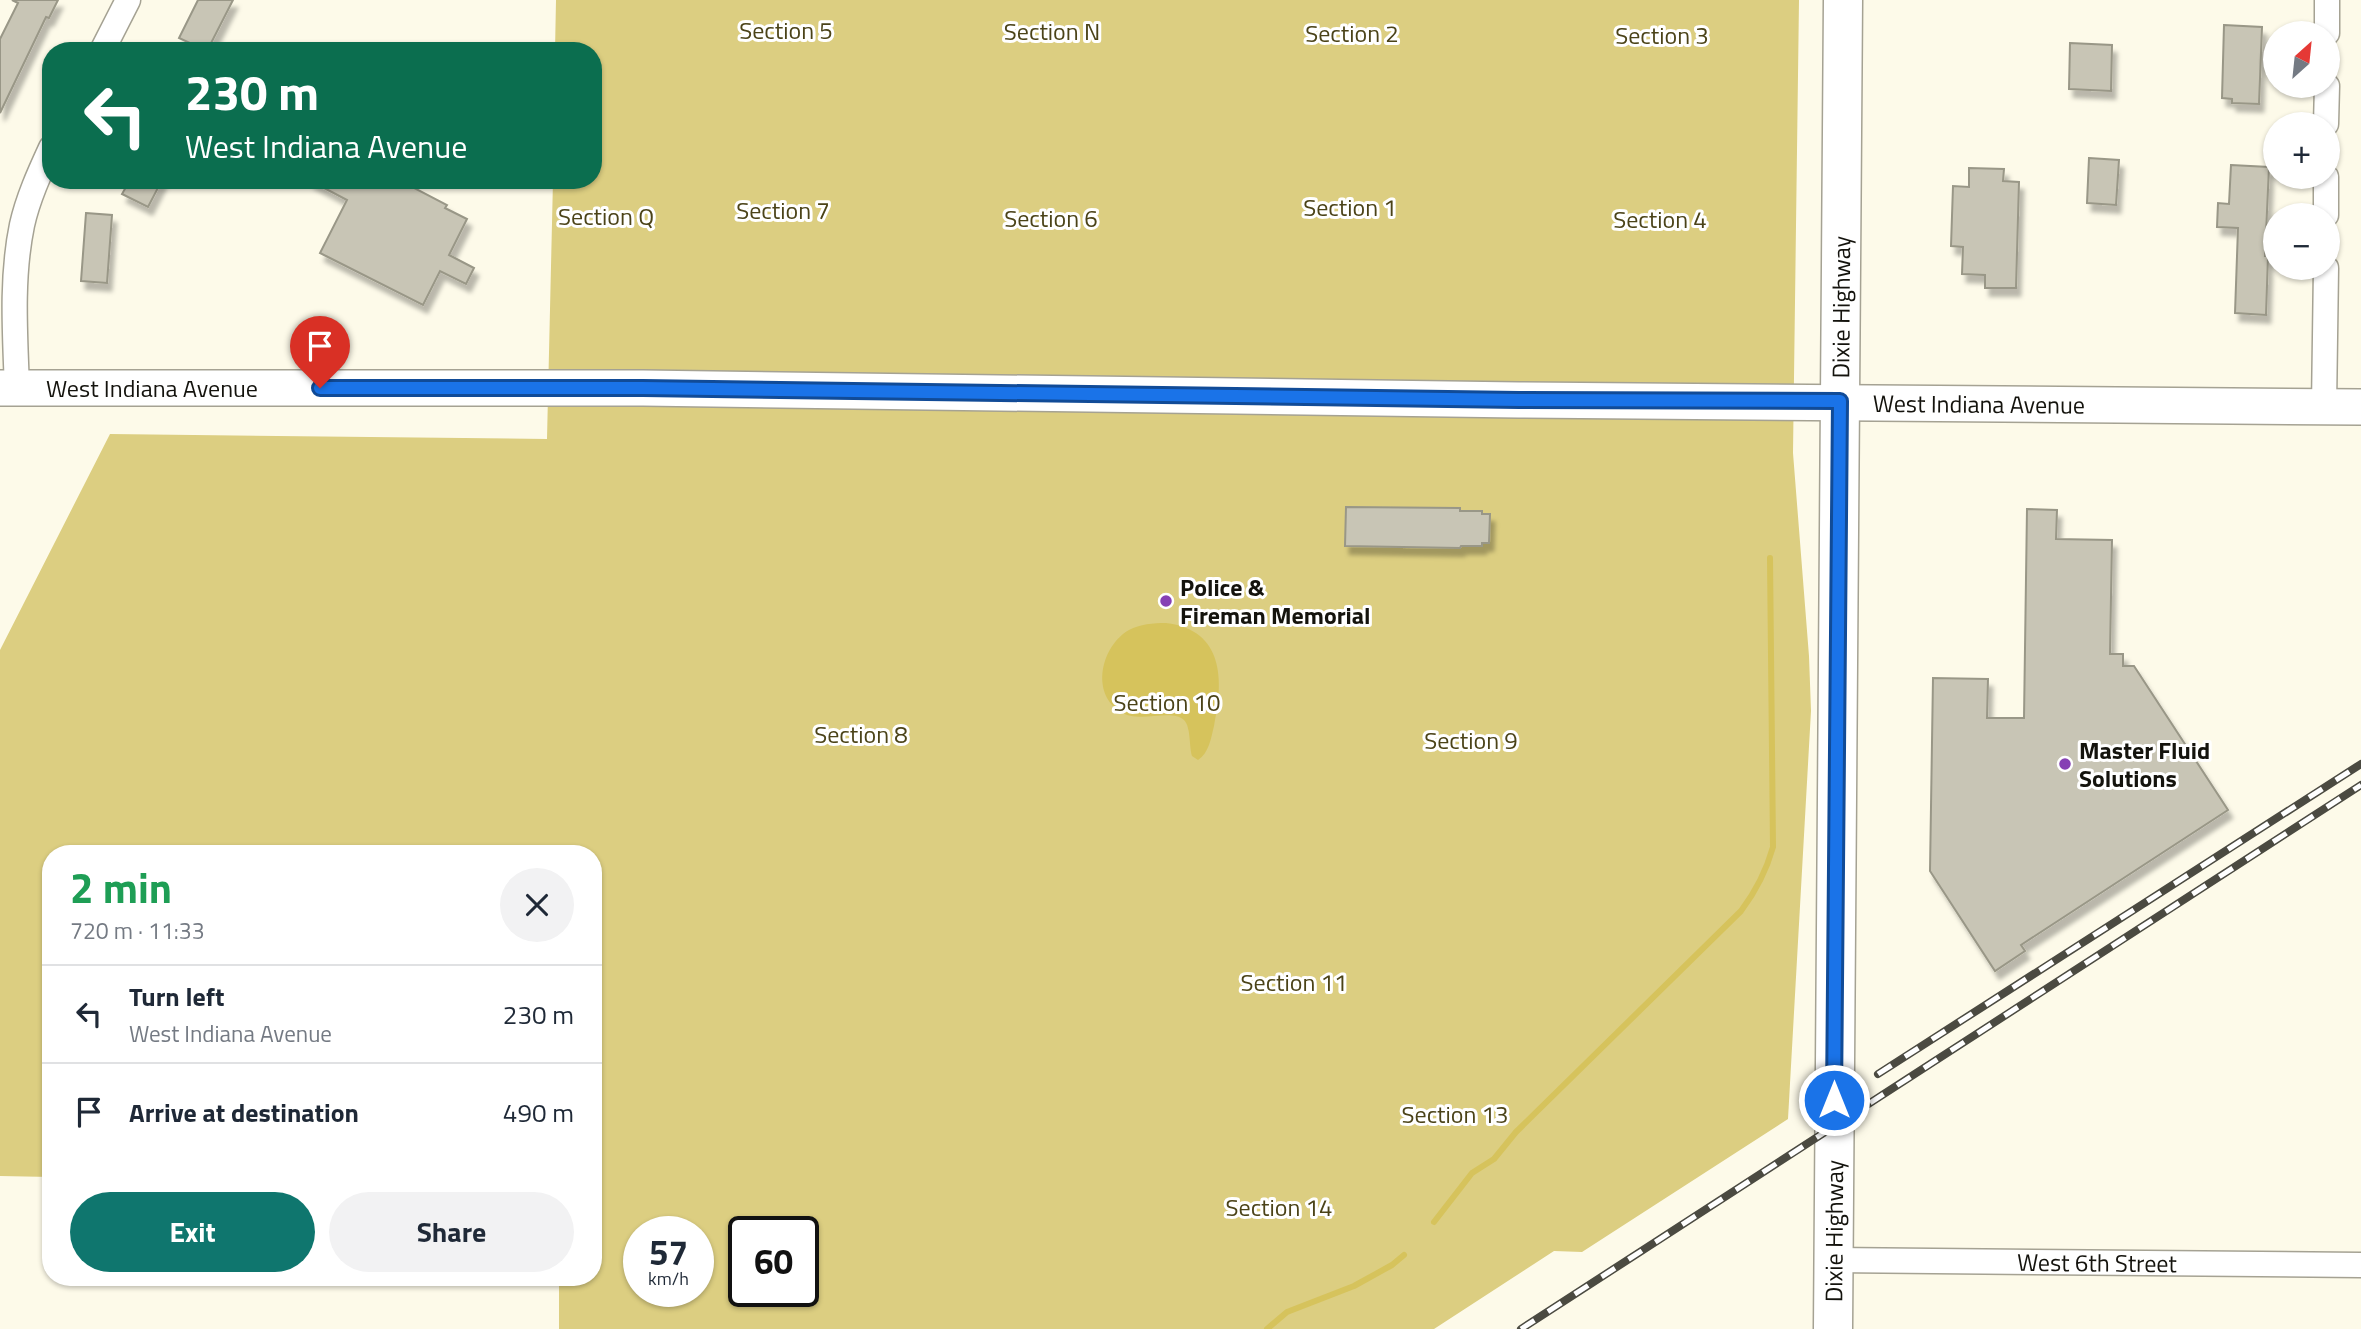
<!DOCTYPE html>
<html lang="en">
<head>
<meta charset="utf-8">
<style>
	body { margin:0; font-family:"Titillium Web",sans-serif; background:#f2f2f3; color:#1f2937; height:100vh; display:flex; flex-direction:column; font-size:26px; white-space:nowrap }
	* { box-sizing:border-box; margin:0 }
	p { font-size:23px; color:#747a83 }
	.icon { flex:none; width:38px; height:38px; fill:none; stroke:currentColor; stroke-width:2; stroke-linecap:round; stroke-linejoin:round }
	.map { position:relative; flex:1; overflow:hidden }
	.side { position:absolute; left:42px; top:845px; width:560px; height:441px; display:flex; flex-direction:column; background:#fff; border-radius:28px; box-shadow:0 2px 5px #0004 }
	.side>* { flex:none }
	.hud { position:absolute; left:42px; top:42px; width:560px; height:147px; border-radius:28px; box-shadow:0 2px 5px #0004; background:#0b6e4f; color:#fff; overflow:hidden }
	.needle { width:46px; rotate:27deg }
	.fabs { position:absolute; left:2263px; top:21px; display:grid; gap:14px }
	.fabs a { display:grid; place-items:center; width:77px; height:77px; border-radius:50%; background:#fff; box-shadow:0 2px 5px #0004; font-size:35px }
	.speed { position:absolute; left:623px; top:1216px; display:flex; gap:14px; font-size:35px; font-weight:700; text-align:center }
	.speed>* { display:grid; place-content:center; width:91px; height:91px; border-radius:50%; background:#fff; box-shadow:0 2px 5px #0004; line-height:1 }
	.speed small { font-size:18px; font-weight:400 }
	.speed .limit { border:4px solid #111; border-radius:10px; background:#fff; color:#111 }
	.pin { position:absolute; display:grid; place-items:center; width:60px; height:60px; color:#fff; margin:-72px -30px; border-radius:50% 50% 50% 0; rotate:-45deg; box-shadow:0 0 7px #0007 }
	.pin .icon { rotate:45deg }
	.me { position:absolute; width:77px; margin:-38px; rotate:0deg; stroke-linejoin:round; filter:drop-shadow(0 0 5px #0008) }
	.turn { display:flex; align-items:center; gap:24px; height:147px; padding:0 28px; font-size:32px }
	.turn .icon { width:91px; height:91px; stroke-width:2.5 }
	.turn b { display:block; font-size:49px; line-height:60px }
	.round { display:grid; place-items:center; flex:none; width:74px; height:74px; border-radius:37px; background:#f2f2f3 }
	.head { display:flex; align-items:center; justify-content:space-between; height:119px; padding:0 28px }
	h1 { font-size:42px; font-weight:700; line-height:52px; color:#1e9e55 }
	.button { display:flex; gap:14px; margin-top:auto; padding:14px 28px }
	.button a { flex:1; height:80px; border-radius:42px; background:#0f766e; color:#fff; font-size:28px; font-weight:700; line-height:80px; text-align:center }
	.button a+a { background:#f2f2f3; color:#1f2937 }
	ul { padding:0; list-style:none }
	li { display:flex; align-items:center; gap:21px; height:98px; padding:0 28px; border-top:2px solid #e0e1e3 }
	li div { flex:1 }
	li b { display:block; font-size:26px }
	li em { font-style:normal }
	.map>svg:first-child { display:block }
	.green { fill:#dcce81; fill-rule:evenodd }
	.water { fill:#d6c35c }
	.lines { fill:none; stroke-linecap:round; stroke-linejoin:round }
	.stream { stroke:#d6c35c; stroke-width:6 }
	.building { fill:#c8c5b5; stroke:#999787; stroke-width:2; filter:url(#shadow) }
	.minor-casing { stroke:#a5a293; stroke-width:27 }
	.secondary-casing { stroke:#a5a293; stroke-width:38 }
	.primary-casing { stroke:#a5a293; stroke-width:41 }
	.minor { stroke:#fff; stroke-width:24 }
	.secondary { stroke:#fff; stroke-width:35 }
	.primary { stroke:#fff; stroke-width:38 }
	.rail-casing { stroke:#4b4a41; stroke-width:8 }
	.rail { stroke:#fff; stroke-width:5; stroke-dasharray:16; stroke-linecap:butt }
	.route-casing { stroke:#114b97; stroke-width:18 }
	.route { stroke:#1a73e8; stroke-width:12 }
	.poi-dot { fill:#8640b4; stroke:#fff; stroke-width:2.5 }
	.labels { text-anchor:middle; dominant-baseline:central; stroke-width:6; stroke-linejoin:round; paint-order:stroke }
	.park-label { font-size:24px; fill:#4b4318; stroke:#fff }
	.street-label { font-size:24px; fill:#14130d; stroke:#fff }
	.poi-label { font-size:24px; font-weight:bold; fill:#14130d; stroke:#fff; text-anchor:start }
</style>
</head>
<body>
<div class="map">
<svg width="2361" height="1329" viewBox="0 0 2361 1329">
	<defs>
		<filter id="shadow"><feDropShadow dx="4.5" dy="8" stdDeviation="2" flood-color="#0004"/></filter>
	</defs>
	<rect width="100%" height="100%" fill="#fdfae9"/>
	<!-- green -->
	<path class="green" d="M 556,0 L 1799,0 L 1793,453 L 1809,656 L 1811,711 L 1788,1119 L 1582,1252 L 1554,1251 L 1434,1329 L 559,1329 L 559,1278 L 593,1278 L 593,854 L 51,854 L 51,1177 L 0,1176 L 0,650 L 110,434 L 547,439 L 553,180 L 593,180 L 593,51 L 555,51 ZM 639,1232 L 698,1232 L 698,1292 L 639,1292 ZM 744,1232 L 803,1232 L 803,1292 L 744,1292 Z"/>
	<!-- water -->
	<path class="water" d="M 1166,623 C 1224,630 1224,680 1214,726 C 1211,738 1209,753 1198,760 L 1192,756 C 1189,746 1191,727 1184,720 C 1171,708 1139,724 1121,712 C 1090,694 1101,646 1129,630 C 1140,624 1153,623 1166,623 Z"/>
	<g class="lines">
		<!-- stream -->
		<g class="stream">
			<path d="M 1434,1222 L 1472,1173 L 1494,1159 L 1516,1132 L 1741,911 C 1756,891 1766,872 1773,847 L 1770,558"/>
			<polyline points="1267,1329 1287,1312 1354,1286 1392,1265 1404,1255"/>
		</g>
	</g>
	<!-- building -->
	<g class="building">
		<polygon points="12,0 58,0 49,18 46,17 0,113 0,39 18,3"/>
		<polygon points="198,0 233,0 207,51 179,38"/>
		<polygon points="2224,25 2262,27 2259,104 2232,103 2232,99 2222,98"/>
		<polygon points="2070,43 2112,45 2111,91 2069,89"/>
		<polygon points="2089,158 2119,160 2116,205 2087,203"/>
		<polygon points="2231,165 2269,167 2265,256 2268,256 2266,315 2235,313 2238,228 2217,227 2218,203 2229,204"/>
		<polygon points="1969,168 2004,169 2003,181 2019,182 2016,288 1985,288 1985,275 1962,274 1963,247 1951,246 1953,186 1969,187"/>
		<polygon points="130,180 162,180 148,207 122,194"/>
		<polygon points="309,180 399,180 447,205 445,208 467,219 449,255 474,268 466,284 440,271 423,305 320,253 347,200"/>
		<polygon points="86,213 112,215 107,283 81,281"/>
		<polygon points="1346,507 1460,508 1460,511 1482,511 1482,514 1490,514 1489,543 1482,543 1482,546 1461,546 1460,548 1345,546"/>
		<polygon points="2027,509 2057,510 2056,539 2112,540 2110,654 2123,654 2123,666 2134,666 2228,810 2021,945 2025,951 1995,971 1930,871 1933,678 1988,679 1987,718 2024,718"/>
	</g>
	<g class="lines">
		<defs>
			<g id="minor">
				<polyline points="2327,33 2327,0"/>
				<polyline points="102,51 128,0"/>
				<polyline points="2326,124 2327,86"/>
				<polyline points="2326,215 2326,177"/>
				<path d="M 17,388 C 15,334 11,278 22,225 C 28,198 40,172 51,148"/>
				<polyline points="2324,406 2326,268"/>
				<path id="s1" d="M 1833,1260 L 2361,1265"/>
			</g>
			<g id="secondary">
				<path id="s2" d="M 0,388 L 643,388 L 1519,400 L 2361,407"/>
			</g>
			<g id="primary">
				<path id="s3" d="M 1833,1329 L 1843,0"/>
			</g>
		</defs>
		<!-- minor casing -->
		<use href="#minor" class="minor-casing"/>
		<!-- secondary casing -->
		<use href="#secondary" class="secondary-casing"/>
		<!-- primary casing -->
		<use href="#primary" class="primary-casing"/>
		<!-- minor -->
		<use href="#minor" class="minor"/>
		<!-- secondary -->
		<use href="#secondary" class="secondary"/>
		<!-- primary -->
		<use href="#primary" class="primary"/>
		<defs>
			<g id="rail">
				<polyline points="1878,1074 2361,764"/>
				<polyline points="1521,1329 2361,785"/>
			</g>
		</defs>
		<!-- rail casing -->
		<use href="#rail" class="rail-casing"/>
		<!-- rail -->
		<use href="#rail" class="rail"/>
	</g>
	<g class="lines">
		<defs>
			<polyline id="route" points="320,388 643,388 1519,400 1840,401 1834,1100"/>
		</defs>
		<!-- route casing -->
		<use href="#route" class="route-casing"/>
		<!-- route -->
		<use href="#route" class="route"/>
	</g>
	<!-- markers -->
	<g class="poi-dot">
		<circle cx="1166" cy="601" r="7"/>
		<circle cx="2065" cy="764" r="7"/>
	</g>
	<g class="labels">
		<!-- park labels -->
		<g class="park-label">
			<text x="786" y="30">Section 5</text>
			<text x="1052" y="31">Section N</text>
			<text x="1352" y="33">Section 2</text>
			<text x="1662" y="35">Section 3</text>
			<text x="1350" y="207">Section 1</text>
			<text x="783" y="210">Section 7</text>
			<text x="606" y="216">Section Q</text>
			<text x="1051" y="218">Section 6</text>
			<text x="1660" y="219">Section 4</text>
			<text x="1167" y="702">Section 10</text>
			<text x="861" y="734">Section 8</text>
			<text x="1471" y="740">Section 9</text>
			<text x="1294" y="982">Section 11</text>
			<text x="1455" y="1114">Section 13</text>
			<text x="1279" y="1207">Section 14</text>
		</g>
		<!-- street labels -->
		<g class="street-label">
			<text stroke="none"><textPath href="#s3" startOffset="1022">Dixie Highway</textPath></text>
			<text stroke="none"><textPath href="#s2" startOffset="152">West Indiana Avenue</textPath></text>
			<text stroke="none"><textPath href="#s2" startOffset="1979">West Indiana Avenue</textPath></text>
			<text stroke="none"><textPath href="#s3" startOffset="98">Dixie Highway</textPath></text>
			<text stroke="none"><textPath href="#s1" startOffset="264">West 6th Street</textPath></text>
		</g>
		<!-- poi labels -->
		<g class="poi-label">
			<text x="1180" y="587">Police &amp;<tspan x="1180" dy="28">Fireman Memorial</tspan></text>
			<text x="2079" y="750">Master Fluid<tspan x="2079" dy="28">Solutions</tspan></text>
		</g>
	</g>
</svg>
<div class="fabs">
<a><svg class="needle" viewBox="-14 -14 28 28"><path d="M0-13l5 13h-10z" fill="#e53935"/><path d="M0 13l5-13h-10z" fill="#747a83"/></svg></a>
<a>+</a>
<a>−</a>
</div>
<div class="speed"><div>57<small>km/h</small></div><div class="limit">60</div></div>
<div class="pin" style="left:320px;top:388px;background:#d93025"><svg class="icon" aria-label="arrive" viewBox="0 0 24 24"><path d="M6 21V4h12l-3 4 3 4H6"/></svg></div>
<svg class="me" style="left:1834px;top:1100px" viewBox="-20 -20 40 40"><circle r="17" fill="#1a73e8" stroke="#fff" stroke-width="3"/><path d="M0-11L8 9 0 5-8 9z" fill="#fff"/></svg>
<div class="hud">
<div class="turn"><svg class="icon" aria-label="left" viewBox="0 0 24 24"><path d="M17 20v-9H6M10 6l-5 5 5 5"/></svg><div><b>230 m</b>West Indiana Avenue</div></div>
</div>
<section class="side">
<div class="head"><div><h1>2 min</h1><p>720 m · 11:33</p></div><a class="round"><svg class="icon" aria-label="close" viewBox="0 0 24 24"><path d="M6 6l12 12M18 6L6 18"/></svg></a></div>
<ul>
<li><svg class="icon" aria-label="left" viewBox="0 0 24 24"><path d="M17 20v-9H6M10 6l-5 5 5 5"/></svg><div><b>Turn left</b><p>West Indiana Avenue</p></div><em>230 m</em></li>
<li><svg class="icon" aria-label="arrive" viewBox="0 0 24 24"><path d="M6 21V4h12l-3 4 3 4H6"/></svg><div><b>Arrive at destination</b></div><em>490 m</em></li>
</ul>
<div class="button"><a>Exit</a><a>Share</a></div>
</section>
</div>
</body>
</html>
